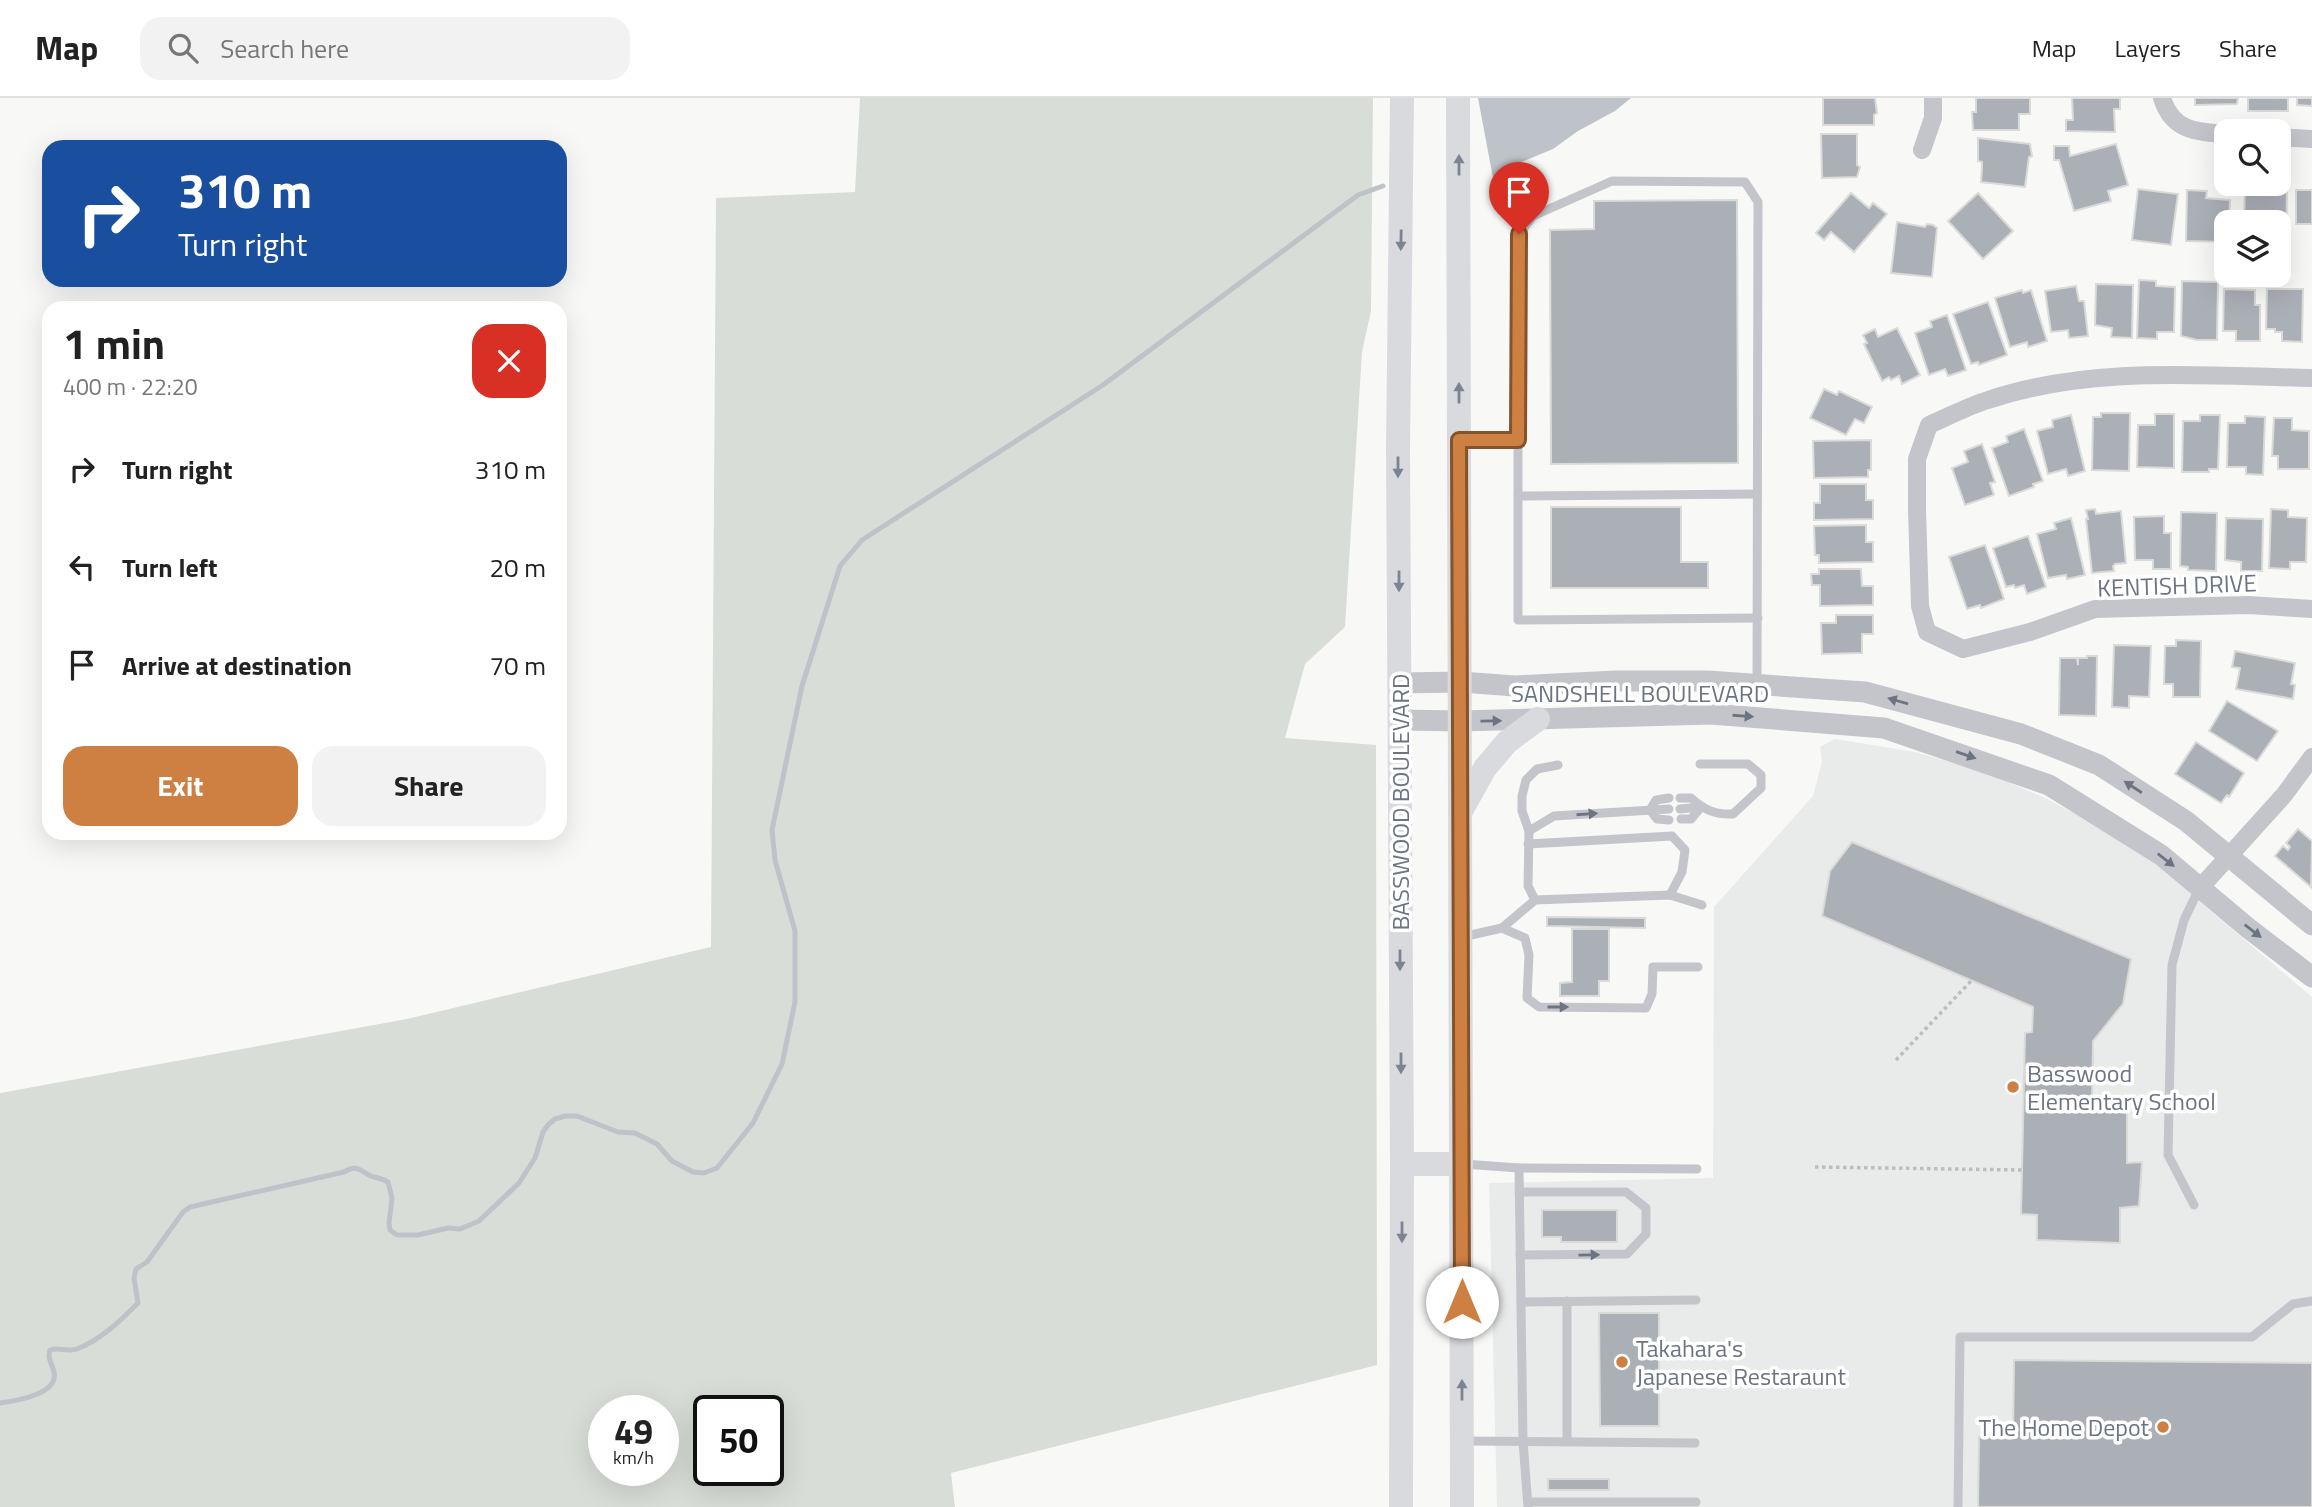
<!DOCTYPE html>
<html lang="en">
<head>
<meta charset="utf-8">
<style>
	body { margin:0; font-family:"Titillium Web",sans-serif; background:#f2f2f2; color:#222; height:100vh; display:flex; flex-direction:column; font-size:26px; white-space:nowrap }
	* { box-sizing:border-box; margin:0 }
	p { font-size:23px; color:#767676 }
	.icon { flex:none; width:38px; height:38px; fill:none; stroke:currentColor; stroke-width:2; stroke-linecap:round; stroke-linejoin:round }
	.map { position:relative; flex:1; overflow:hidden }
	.side { position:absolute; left:42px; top:203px; width:525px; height:539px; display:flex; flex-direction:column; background:#fff; border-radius:21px; box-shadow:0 7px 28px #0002 }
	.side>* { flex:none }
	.guide { position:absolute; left:42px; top:42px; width:525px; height:147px; border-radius:21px; box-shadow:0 7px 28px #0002; background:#1a4fa0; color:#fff; overflow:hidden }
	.tools { position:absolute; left:2214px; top:21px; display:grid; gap:14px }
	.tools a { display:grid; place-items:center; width:77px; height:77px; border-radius:14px; background:#fff; box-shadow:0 7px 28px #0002; font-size:35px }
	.speed { position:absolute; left:588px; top:1297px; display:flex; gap:14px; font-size:35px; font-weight:700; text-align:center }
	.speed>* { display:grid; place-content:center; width:91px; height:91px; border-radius:50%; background:#fff; box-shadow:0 7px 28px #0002; line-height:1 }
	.speed small { font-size:18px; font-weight:400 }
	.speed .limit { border:4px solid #111; border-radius:10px; background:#fff; color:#111 }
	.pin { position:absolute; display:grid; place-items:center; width:60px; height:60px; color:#fff; margin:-72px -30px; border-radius:50% 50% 50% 0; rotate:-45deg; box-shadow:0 0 7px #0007 }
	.pin .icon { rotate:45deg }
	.me { position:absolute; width:77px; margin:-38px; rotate:0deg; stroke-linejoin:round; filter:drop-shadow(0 0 5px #0008) }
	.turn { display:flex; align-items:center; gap:24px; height:147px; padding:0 21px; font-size:32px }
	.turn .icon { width:91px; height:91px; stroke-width:2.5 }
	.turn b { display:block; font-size:49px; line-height:60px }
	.round { display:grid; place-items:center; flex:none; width:74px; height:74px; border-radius:21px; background:#f2f2f2 }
	.headline { display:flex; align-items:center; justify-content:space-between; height:119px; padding:0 21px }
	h1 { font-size:42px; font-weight:700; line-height:52px }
	.primary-button { display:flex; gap:14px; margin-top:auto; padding:14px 21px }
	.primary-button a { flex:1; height:80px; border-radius:21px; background:#cd8042; color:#fff; font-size:28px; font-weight:700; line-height:80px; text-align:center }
	.primary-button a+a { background:#f2f2f2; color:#222 }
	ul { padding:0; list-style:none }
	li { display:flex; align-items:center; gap:21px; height:98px; padding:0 21px }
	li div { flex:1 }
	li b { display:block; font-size:26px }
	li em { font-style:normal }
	header { display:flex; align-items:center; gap:42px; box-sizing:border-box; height:98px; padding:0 35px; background:#fff; border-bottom:2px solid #e0e0e0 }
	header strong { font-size:33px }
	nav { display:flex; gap:38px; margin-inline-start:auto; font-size:24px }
	.search { width:490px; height:63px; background:#f2f2f2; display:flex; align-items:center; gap:18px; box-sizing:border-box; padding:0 24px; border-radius:21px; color:#767676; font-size:26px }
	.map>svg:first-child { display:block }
	.built { fill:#e9eaea }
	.green { fill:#d8ddd7; fill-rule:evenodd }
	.water { fill:#bdc3c9 }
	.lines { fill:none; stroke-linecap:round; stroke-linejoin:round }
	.stream { stroke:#bdc3c9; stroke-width:5 }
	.building { fill:#abafb6; stroke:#dadbd9; stroke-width:2 }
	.path { stroke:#bbbdc0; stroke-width:3.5; stroke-dasharray:3.5 3.5; stroke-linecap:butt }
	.service { stroke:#c3c5ca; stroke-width:9 }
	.minor { stroke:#c3c5ca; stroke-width:18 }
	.tertiary { stroke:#c3c5ca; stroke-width:21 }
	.secondary { stroke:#d9dade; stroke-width:24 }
	.oneway { fill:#7c8392 }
	.oneway2 { fill:#6c7484 }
	.route-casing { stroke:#85532b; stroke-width:18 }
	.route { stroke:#cd8042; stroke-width:12 }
	.poi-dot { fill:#cd8042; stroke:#fff; stroke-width:2.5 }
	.labels { text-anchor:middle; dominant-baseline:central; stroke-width:7; stroke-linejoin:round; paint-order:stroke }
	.street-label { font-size:24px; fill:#6c7484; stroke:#fff }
	.poi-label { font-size:24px; fill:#6c7484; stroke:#fff; text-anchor:start }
</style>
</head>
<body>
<header>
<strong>Map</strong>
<div class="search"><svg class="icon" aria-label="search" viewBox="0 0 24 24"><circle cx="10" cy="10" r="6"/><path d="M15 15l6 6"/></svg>Search here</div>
<nav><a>Map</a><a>Layers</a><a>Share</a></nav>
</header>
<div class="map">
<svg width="2312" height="1409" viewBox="0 0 2312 1409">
	<rect width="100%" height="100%" fill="#f8f9f7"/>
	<!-- built -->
	<polygon class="built" points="1835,641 1915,654 1985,674 2045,700 2104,731 2153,764 2312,899 2312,1409 1497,1409 1489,1085 1713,1080 1714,809 1813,698 1822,664 1820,649"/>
	<!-- green -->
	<path class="green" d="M 860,0 L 1373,0 L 1371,213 L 1362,254 L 1345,529 L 1305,566 L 1285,640 L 1376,647 L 1377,1267 L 951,1375 L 955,1409 L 0,1409 L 0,995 L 407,921 L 711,849 L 716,100 L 855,94 ZM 604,1312 L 663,1312 L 663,1372 L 604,1372 ZM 709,1312 L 768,1312 L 768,1372 L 709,1372 Z"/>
	<!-- water -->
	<polygon class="water" points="1478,0 1631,0 1615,13 1578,33 1553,51 1519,65 1493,80"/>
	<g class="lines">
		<!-- stream -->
		<path class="stream" d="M 0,1305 C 16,1303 59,1296 54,1274 C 52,1265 47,1261 50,1252 C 59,1249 68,1254 77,1251 C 102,1241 120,1223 138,1205 L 134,1180 L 136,1171 L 147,1164 L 183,1114 L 190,1109 L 344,1074 C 357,1066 359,1072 371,1078 C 377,1080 382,1080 388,1084 L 392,1100 L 389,1125 L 390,1132 L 397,1137 L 418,1137 L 448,1130 L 460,1131 L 479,1123 L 519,1085 L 535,1060 L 543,1034 L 548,1027 L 555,1021 L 565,1018 L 577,1018 L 618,1034 L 635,1035 L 657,1046 L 672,1063 L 693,1074 L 704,1075 L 717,1070 L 753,1025 L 782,966 L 795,904 L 795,833 L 775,762 L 772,732 L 802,588 L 840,468 L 862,442 L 1103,287 L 1358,97 L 1383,88"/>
	</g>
	<!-- building -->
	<g class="building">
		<polygon points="1823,0 1875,0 1877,15 1874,17 1874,27 1823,27"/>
		<polygon points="1976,0 2030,0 2030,16 2019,16 2019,32 1973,32 1972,14 1976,14"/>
		<polygon points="2072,0 2120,0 2120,11 2114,11 2115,34 2066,33 2066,22 2073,22"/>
		<polygon points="2195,0 2238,0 2237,6 2195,7"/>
		<rect x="2248" y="0" width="40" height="13"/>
		<polygon points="2297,0 2312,0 2312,8 2297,7"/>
		<polygon points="1821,36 1857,36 1857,67 1860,69 1857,79 1822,80"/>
		<polygon points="1978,40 2030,46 2032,58 2029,59 2025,89 1981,84 1982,69 1982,64 1978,63"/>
		<polygon points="2116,46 2128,87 2108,93 2111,103 2074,113 2059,62 2054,62 2054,48 2069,48 2070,58"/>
		<polygon points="2255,88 2263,90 2287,89 2286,154 2278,154 2278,124 2244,124 2245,89"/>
		<polygon points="2138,91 2178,96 2171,147 2132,142"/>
		<polygon points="2187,92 2207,93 2206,100 2230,102 2229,124 2226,124 2226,144 2186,143"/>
		<rect x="2296" y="92" width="16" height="34"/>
		<polygon points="1851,95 1869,110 1873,105 1887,116 1854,154 1831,134 1824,142 1816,135"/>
		<polygon points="1978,95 2013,133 1983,161 1948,123"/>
		<polygon points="1737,102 1738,365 1551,366 1550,132 1594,131 1594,103"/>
		<polygon points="1897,124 1925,129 1927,126 1933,127 1937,130 1932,179 1891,175"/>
		<polygon points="2139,182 2156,183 2156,188 2175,189 2174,234 2157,234 2157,241 2137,240"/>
		<polygon points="2182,183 2218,184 2217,242 2197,242 2181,238"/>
		<polygon points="2096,186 2133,187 2132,240 2111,239 2112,230 2095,227"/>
		<polygon points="2076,188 2079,203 2084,203 2088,238 2069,240 2068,232 2051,234 2045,193"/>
		<polygon points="2224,191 2255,192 2255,207 2260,207 2260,243 2236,243 2236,233 2223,233"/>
		<polygon points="2267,191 2303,191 2302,244 2282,243 2282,234 2275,234 2275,231 2266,231"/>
		<polygon points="2022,192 2023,195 2031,192 2047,243 2028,249 2027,244 2010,249 1995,200"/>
		<polygon points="1988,204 2007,257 1979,267 1978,264 1971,266 1953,216"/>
		<polygon points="1947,217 1966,272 1948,278 1945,271 1929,277 1915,235 1932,229 1930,223"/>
		<polygon points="1897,230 1920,277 1902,286 1899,278 1891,282 1889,279 1882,283 1864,246 1867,245 1863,237 1875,231 1878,239"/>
		<polygon points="1824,291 1837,297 1839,293 1872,309 1864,325 1855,321 1846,337 1810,320"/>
		<polygon points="2101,315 2130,315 2129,373 2092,372 2093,319 2101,319"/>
		<polygon points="2155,316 2174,316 2174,370 2137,369 2138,327 2155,327"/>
		<polygon points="2071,317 2085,373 2068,378 2066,371 2048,376 2037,333 2053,329 2052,322"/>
		<polygon points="2200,317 2220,317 2218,371 2209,371 2209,374 2182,374 2183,323 2200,323"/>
		<polygon points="2245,318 2265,319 2263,377 2246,376 2246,369 2227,369 2228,325 2245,325"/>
		<polygon points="2274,320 2292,320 2292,332 2309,333 2309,371 2278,371 2278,358 2272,358"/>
		<polygon points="2024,331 2043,383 2033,386 2034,389 2009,398 1992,350 2008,344 2006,338"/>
		<polygon points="1871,342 1871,372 1868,372 1868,379 1814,380 1813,343"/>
		<polygon points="1982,346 1995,384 1990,385 1994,397 1965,407 1952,370 1968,364 1964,353"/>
		<polygon points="1820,386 1866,386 1866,402 1873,402 1873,421 1814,422 1814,405 1820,405"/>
		<polygon points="1551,409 1681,409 1681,464 1708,464 1708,490 1551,490"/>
		<polygon points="2095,411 2096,416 2121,413 2126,465 2115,466 2113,468 2114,473 2092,475 2086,421 2088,421 2086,412"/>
		<polygon points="2271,411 2288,412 2288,419 2307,420 2306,464 2290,464 2290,471 2269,470"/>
		<polygon points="2181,414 2217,415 2216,473 2188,472 2188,469 2180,468"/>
		<polygon points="2164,418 2164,435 2171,435 2171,471 2153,471 2153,462 2135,462 2134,419"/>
		<polygon points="2071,420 2085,477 2067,481 2066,477 2048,480 2037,436 2056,431 2054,425"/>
		<polygon points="2226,420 2263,421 2262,473 2241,473 2241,464 2225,462"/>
		<polygon points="1866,427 1866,444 1873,444 1873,464 1819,465 1819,457 1815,457 1814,428"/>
		<polygon points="2028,438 2046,489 2027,496 2024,487 2015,490 2014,487 2006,489 1993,450"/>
		<polygon points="1985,447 2004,501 1981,510 1980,507 1967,511 1949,459"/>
		<polygon points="1819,471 1861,471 1862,488 1873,488 1873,507 1820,508 1820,487 1812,487 1811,476 1819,476"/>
		<polygon points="1836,517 1873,517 1873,536 1862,536 1862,555 1822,556 1821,525 1836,525"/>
		<polygon points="2176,542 2201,543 2200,599 2173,599 2173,586 2164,586 2165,548 2176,548"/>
		<polygon points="2114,547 2151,548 2149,599 2129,598 2129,610 2112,609"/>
		<polygon points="2235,553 2295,565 2291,586 2295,587 2293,601 2236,591 2240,570 2232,569"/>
		<polygon points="2087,558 2097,558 2096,618 2059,617 2060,560 2077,560 2078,567 2078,560 2087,560"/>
		<polygon points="2227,603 2278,633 2257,663 2209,633"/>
		<polygon points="2196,644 2244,675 2229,699 2227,697 2221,705 2175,676"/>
		<polygon points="2298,731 2312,743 2311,789 2275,758 2283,748 2288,752 2290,749 2286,745"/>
		<polygon points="1852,744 2131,861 2123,906 2093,943 2092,1004 2127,1005 2127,1065 2142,1064 2139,1108 2120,1110 2120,1145 2037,1142 2037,1117 2021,1116 2025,935 2032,934 2033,909 1822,818 1830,773"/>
		<polygon points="1547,819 1645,820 1645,830 1547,828"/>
		<polygon points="1572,831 1609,831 1609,883 1599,883 1599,898 1560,898 1560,885 1572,884"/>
		<polygon points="1542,1112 1617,1112 1617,1144 1561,1144 1561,1139 1542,1139"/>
		<polygon points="1599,1215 1659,1215 1659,1328 1600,1328"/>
		<polygon points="2014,1262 2312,1265 2312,1409 1978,1409 1979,1339 2013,1339"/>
		<rect x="1548" y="1381" width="61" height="11"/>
	</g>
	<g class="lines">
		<!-- path -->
		<g class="path">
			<polyline points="1896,962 1972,882"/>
			<polyline points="1815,1069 2022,1072"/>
		</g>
		<!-- service -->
		<g class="service">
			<polyline points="1461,342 1518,342 1519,136 1533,118 1612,83 1745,84 1758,104 1757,586"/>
			<polyline points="1518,342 1518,522 1758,520"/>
			<polyline points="1518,398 1757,396"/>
			<path d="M 1680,700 L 1691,700 C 1704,712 1716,717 1733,716 L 1761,690 L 1761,677 L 1748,666 L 1700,666"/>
			<polyline points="1680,711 1701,709"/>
			<polyline points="1650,712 1656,702 1669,700"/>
			<polyline points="1650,712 1657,721 1669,722"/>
			<polyline points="1681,721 1691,721 1701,709"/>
			<polyline points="1529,733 1554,718 1669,711"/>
			<polyline points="1528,746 1672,738 1685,752 1682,774 1670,797"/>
			<polyline points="1535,802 1528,788 1529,733 1522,713 1522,698 1526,682 1537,671 1558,667"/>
			<polyline points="1502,830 1535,802 1670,797 1702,807"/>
			<polyline points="1462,839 1502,830 1525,840 1529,857 1527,900 1539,909 1646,910 1652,896 1653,869 1698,869"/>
			<polyline points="1463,1066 1519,1070 1697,1071"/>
			<polyline points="1519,1070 1523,1343 1528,1409"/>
			<polyline points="1519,1094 1626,1094 1646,1110 1646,1136 1627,1156 1520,1157"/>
			<polyline points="2194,1107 2168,1057 2172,867 2184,822 2199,791"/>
			<polyline points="1521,1204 1696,1202"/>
			<polyline points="1462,1343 1695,1345"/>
			<polyline points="1567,1343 1567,1203"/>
			<polyline points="1528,1404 1696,1404"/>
			<polyline points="1958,1409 1960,1239 2252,1239 2293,1206 2312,1203"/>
		</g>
		<!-- minor -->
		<g class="minor">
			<path d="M 2162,0 C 2172,33 2196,34 2226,36"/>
			<polyline points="2278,39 2312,41"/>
			<polyline points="1922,52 1933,20 1933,0"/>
			<path d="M 2312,280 C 2204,278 2092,267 1988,302 C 1968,308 1948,319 1929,327 L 1917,361 L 1917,412 L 1920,508 L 1927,534 L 1963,551 L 2030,534 L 2095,511 L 2248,507 L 2312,511"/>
			<polyline points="2200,790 2284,697 2312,659"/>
		</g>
		<!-- tertiary -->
		<g class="tertiary">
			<polyline points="1399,585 1461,584 1515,588 1616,583 1708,583 1865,594 2021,636 2099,667 2186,723 2312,827"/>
			<polyline points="1399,622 1460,623 1711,616 1884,630 2049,687 2161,757 2248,830 2312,879"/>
		</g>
		<!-- secondary -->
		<g class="secondary">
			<polyline points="1458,0 1462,1409"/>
			<polyline points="1461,713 1485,670 1507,644 1538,621"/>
			<polyline points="1402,1066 1461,1066"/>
			<polyline points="1401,1409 1402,1066 1398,350 1402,0"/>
		</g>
	</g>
	<!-- one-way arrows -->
	<defs><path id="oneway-solid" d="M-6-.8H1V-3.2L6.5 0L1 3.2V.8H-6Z" transform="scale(1.75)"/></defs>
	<g class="oneway">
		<use href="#oneway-solid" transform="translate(1459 67) rotate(-90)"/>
		<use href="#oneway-solid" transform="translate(1401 142) rotate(91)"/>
		<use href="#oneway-solid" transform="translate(1459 295) rotate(-90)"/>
		<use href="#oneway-solid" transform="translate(1398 369) rotate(90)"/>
		<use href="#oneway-solid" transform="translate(1399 483) rotate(90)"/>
		<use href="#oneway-solid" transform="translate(1400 862) rotate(90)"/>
		<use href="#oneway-solid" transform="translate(1401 965) rotate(90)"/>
		<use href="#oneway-solid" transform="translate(1402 1134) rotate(90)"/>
		<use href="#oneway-solid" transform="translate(1462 1292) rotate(-90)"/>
	</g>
	<g class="oneway2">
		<use href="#oneway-solid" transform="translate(1898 603) rotate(-164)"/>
		<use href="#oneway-solid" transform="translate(1743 618) rotate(4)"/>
		<use href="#oneway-solid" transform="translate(1491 623) rotate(-1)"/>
		<use href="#oneway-solid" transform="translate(1966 657) rotate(19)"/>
		<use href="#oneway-solid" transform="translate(2133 689) rotate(-147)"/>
		<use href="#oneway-solid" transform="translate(1587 716) rotate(-4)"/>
		<use href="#oneway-solid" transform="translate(2166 762) rotate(38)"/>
		<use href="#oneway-solid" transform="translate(2253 833) rotate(38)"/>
		<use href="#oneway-solid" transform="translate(1558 909)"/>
		<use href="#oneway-solid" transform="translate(1589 1157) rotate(-1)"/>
	</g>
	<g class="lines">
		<defs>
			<polyline id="route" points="1462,1204 1459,342 1518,342 1519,136"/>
		</defs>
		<!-- route casing -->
		<use href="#route" class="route-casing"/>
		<!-- route -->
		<use href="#route" class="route"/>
	</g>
	<!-- markers -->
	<g class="poi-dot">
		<circle cx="2013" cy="989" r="7"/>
		<circle cx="1622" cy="1264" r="7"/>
		<circle cx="2163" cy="1329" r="7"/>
	</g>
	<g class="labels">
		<!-- street labels -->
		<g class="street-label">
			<text transform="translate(2177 487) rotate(-2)">KENTISH DRIVE</text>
			<text x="1640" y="595">SANDSHELL BOULEVARD</text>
			<text transform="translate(1400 704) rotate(-90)">BASSWOOD BOULEVARD</text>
		</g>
		<!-- poi labels -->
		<g class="poi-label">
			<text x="2027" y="975">Basswood<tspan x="2027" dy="28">Elementary School</tspan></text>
			<text x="1636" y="1250">Takahara's<tspan x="1636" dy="28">Japanese Restaraunt</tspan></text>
			<text x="2149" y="1329" text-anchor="end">The Home Depot</text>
		</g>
	</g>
</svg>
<div class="tools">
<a><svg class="icon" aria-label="search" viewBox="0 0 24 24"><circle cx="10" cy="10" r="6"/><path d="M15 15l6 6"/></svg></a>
<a><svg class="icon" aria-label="layers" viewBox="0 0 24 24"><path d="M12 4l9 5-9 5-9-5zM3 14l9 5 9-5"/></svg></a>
</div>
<div class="speed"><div>49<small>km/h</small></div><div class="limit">50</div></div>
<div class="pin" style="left:1519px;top:136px;background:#d93025"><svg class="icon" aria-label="arrive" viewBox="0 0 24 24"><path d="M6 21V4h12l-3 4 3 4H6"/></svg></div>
<svg class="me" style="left:1462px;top:1204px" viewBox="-20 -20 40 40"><circle r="19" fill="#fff"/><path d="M0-13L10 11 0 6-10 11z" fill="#cd8042"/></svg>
<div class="guide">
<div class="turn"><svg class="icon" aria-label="right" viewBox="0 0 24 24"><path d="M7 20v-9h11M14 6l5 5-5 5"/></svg><div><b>310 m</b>Turn right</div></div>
</div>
<section class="side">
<div class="headline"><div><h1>1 min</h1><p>400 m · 22:20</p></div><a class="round" style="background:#d93025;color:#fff"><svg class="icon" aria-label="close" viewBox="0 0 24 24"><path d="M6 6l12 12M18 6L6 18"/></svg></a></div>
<ul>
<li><svg class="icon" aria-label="right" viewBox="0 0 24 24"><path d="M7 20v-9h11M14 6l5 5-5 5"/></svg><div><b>Turn right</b></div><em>310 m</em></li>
<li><svg class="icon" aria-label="left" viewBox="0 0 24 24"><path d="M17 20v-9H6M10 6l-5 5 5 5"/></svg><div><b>Turn left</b></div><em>20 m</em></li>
<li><svg class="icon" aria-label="arrive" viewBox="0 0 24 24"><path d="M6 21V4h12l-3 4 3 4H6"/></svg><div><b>Arrive at destination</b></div><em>70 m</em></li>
</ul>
<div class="primary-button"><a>Exit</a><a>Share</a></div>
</section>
</div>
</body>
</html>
